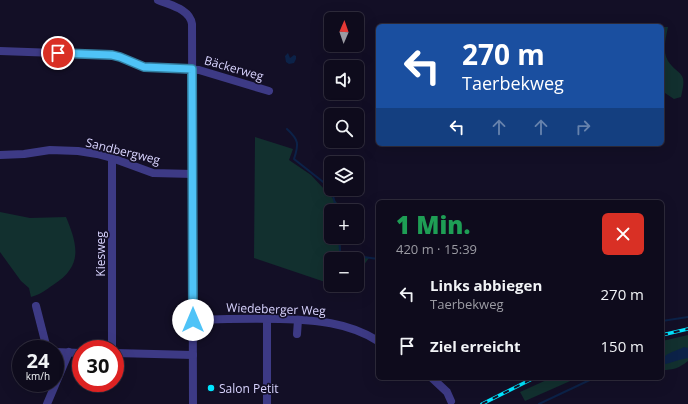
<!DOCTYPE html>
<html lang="de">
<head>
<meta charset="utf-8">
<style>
	body { margin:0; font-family:"Open Sans",sans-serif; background:#1c1929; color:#f1f3f6; height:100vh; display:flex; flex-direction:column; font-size:15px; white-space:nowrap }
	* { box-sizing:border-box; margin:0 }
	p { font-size:13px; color:#9b9ba3 }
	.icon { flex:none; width:22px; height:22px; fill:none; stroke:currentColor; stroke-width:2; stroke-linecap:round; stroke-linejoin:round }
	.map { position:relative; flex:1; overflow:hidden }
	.sheet { position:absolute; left:376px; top:200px; width:288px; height:180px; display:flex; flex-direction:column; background:#0e0b1c; border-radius:6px; box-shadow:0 4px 16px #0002,0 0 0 1px #2e2b3b }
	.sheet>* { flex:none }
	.top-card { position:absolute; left:376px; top:24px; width:288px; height:122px; border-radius:6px; box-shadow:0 4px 16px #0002,0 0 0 1px #2e2b3b; background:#1a4fa0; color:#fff; overflow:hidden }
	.needle { width:26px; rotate:2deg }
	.tools { position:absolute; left:324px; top:12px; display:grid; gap:8px }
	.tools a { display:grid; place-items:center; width:40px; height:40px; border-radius:6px; background:#0e0b1c; box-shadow:0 4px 16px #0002,0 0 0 1px #2e2b3b; font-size:20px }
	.speed { position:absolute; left:12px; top:340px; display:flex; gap:8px; font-size:20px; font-weight:700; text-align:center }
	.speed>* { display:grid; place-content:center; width:52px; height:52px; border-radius:50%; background:#0e0b1c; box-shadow:0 4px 16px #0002,0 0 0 1px #2e2b3b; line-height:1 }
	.speed small { font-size:10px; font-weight:400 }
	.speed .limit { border:6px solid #d22; background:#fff; color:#111 }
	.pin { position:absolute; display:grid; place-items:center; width:34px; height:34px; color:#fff; margin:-17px; border:2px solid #fff; border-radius:50%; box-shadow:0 1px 4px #0007 }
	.me { position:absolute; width:44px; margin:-22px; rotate:0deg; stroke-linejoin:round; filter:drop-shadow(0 0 3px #0008) }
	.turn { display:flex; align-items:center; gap:14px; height:84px; padding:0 20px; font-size:18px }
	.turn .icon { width:52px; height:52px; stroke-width:2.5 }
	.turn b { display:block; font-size:28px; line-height:34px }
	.lanes { display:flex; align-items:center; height:38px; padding:0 20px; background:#0003; justify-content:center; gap:20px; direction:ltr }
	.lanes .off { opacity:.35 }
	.round { display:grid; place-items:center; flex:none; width:42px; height:42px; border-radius:6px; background:#1c1929 }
	.headline { display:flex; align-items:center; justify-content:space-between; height:68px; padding:0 20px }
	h1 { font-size:24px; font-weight:800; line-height:30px; color:#1e9e55 }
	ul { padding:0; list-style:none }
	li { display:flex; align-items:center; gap:12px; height:52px; padding:0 20px }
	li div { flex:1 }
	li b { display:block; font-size:15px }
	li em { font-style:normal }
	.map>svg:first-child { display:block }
	.green { fill:#12302f }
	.water { fill:#0c2248 }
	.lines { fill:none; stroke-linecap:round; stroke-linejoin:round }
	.stream { stroke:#0c2248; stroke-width:2 }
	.minor { stroke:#3d3a85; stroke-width:8 }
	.rail-casing { stroke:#00e5ff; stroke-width:3.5 }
	.rail { stroke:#130f26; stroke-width:2; stroke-dasharray:6; stroke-linecap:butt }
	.route-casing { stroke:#337fa1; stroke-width:10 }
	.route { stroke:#4fc3f7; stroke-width:7 }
	.poi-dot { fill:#00e5ff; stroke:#130f26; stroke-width:1.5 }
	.labels { text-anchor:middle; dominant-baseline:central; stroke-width:3.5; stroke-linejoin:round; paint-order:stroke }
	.street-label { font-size:12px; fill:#d9d4ff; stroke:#130f26 }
	.poi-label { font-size:12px; fill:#d9d4ff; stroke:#130f26; text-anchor:start }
</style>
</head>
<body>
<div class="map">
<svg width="688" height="404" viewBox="0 0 688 404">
	<rect width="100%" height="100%" fill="#130f26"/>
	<!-- green -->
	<g class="green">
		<path d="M 662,27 L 668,27 C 666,37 662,51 668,61 C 679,77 688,70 681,97 L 674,99 L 662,91 Z"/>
		<polygon points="255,137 293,149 289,160 311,175 338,204 338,211 331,211 331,237 340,237 341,252 369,258 357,274 357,259 331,259 331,284 254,258"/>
		<path d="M 0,212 L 30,218 L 66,217 C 78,246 83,266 53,285 C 46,290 39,295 31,297 L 29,288 L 21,281 L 0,252 Z"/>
		<path d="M 688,335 L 688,361 C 679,368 674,370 662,370 L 662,341 Z"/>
		<polygon points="551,378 577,378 525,401 520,392"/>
	</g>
	<!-- water -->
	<g class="water">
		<polygon points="288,53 290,58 294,55 296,56 296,59 294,63 289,64 286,62 285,56"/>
		<path d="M 684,347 L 688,348 L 688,358 L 679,360 L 666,364 L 662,362 C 663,353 677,351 684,347 Z"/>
	</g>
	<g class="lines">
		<!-- stream -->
		<g class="stream">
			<path d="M 287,129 C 299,140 299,144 294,159 L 327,185 L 332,192 L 337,211"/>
			<polyline points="339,237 340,251 343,254 378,259"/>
			<polyline points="662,321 688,317"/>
			<polyline points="539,404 594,378"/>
		</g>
		<!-- minor -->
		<g class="minor">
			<path d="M 158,0 C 170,5 190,9 192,24 L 193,404"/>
			<polyline points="0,51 112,55 120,57 144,67 199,70 269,91"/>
			<polyline points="0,155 24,154 50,150 78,151 97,154 112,158 153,173 193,174"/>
			<polyline points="112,158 112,349"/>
			<polyline points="36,306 47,349"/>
			<polyline points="267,319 267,404"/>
			<path d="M 193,320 C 222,319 251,318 280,319 C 315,320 348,322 378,341"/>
			<polyline points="297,334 298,320"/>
			<polyline points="55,352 81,353"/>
			<polyline points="115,353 193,355"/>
			<polyline points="432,378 447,392 451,401"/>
			<polyline points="47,404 69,352"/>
		</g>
		<defs>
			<g id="rail">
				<polyline points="662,335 688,329"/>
				<polyline points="482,404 534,378"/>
			</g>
		</defs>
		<!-- rail casing -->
		<use href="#rail" class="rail-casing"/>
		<!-- rail -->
		<use href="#rail" class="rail"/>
	</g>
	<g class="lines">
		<defs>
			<polyline id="route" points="58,53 112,55 120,57 144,67 192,69 193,320"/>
		</defs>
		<!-- route casing -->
		<use href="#route" class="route-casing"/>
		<!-- route -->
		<use href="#route" class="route"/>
	</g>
	<!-- markers -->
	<circle class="poi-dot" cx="211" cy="388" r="4"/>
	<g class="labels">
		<!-- street labels -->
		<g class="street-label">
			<text transform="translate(234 68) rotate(16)">Bäckerweg</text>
			<text transform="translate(123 151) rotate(14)">Sandbergweg</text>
			<text transform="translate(100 254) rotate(-90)">Kiesweg</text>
			<text transform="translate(276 309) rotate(2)">Wiedeberger Weg</text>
		</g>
		<!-- poi labels -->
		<g class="poi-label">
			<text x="219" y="388">Salon Petit</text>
		</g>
	</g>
</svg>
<div class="tools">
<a><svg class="needle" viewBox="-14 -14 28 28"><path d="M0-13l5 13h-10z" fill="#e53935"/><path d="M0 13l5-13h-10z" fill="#9b9ba3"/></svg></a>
<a><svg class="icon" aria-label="sound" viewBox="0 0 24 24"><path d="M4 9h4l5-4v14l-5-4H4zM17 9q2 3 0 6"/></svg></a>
<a><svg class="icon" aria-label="search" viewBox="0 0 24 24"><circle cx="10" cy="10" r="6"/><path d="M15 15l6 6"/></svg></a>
<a><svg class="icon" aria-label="layers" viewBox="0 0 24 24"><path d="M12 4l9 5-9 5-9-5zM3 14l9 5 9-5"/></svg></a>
<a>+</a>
<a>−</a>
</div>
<div class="speed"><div>24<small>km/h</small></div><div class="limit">30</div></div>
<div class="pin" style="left:58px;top:53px;background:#d93025"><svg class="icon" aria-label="arrive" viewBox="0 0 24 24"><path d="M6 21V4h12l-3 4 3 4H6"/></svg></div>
<svg class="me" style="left:193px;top:320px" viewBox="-20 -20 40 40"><circle r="19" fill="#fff"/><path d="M0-13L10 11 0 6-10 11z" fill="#4fc3f7"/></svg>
<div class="top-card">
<div class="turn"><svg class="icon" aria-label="left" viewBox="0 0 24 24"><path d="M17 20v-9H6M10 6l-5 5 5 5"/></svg><div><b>270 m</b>Taerbekweg</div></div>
<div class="lanes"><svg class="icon" aria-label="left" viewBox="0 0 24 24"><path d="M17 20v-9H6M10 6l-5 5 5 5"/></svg><svg class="icon off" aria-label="ahead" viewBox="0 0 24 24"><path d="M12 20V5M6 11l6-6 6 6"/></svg><svg class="icon off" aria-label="ahead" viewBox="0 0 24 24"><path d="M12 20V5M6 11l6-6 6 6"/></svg><svg class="icon off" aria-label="right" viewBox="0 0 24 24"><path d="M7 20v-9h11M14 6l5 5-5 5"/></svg></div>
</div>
<section class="sheet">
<div class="headline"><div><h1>1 Min.</h1><p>420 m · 15:39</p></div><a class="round" style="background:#d93025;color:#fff"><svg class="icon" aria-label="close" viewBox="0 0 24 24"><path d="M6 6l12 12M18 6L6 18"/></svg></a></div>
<ul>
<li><svg class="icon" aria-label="left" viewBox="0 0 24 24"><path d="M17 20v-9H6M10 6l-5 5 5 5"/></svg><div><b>Links abbiegen</b><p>Taerbekweg</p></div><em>270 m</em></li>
<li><svg class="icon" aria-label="arrive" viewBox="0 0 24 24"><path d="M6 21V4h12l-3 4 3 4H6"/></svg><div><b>Ziel erreicht</b></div><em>150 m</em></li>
</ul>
</section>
</div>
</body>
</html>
